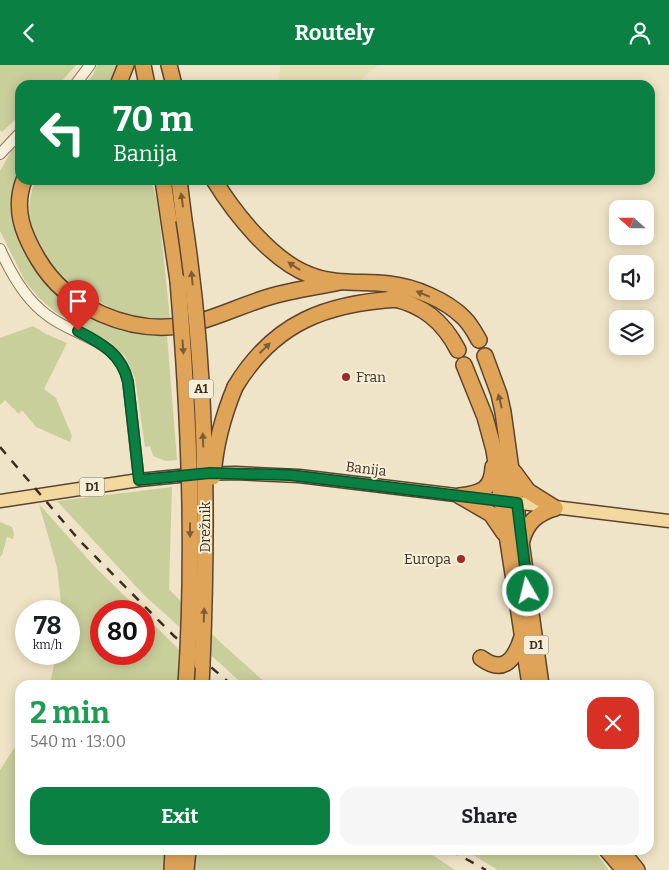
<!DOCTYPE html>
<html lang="en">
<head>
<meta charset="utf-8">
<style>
	body { margin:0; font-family:Bitter,serif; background:#f6f6f6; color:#202124; height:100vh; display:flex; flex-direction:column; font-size:19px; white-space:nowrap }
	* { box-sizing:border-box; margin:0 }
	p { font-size:16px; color:#757577 }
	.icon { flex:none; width:28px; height:28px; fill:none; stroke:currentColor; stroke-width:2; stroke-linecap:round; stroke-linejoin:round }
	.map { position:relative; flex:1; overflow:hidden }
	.side { position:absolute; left:15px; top:615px; width:639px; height:175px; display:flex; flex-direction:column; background:#fff; border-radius:15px; box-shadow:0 2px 12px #0003 }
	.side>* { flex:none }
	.top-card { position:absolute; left:15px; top:15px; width:640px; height:105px; border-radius:15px; box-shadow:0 2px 12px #0003; background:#0b8043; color:#fff; overflow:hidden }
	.needle { width:32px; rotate:291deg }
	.buttons { position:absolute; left:609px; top:135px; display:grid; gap:10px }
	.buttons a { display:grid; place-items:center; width:45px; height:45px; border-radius:10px; background:#fff; box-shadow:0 2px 12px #0003; font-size:25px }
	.speed { position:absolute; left:15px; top:535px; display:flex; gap:10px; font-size:25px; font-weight:700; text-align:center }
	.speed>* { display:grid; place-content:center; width:65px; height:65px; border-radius:50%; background:#fff; box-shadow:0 2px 12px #0003; line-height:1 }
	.speed small { font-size:12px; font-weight:400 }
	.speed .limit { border:8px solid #d22; background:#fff; color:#111 }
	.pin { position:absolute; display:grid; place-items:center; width:42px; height:42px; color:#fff; margin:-51px -21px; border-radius:50% 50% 50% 0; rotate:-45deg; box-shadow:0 0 5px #0007 }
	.pin .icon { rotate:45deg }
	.me { position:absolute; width:55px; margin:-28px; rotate:352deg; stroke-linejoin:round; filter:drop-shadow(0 0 4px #0008) }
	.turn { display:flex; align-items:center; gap:18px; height:105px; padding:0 15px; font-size:22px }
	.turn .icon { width:65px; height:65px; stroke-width:2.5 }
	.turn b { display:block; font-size:35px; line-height:42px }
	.round { display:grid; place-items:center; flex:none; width:52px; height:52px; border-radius:15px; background:#f6f6f6 }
	.head { display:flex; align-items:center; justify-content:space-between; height:85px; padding:0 15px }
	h1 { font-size:30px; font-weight:700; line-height:38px; color:#1e9e55 }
	.action { display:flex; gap:10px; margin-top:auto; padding:10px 15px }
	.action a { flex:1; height:58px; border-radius:15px; background:#0b8043; color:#fff; font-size:20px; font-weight:700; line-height:58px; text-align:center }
	.action a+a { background:#f6f6f6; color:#202124 }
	header { display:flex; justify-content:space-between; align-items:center; height:65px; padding:0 15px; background:#0b8043; color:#fff; font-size:22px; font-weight:700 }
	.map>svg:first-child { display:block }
	.farmland { fill:#e6deb5 }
	.green { fill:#c9cf9b }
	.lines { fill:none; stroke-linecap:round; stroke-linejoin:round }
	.minor-casing { stroke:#8d765c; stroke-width:12 }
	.major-casing { stroke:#5b4430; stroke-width:15 }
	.highway-casing { stroke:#5b4430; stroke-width:18 }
	.minor { stroke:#faf1dc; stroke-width:10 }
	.major { stroke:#f3d9a0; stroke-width:12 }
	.highway { stroke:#e0a458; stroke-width:15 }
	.rail { stroke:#3d2e20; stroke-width:2.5; stroke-dasharray:9 9; stroke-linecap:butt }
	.highway-bridge-casing { stroke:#5b4430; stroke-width:18; stroke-linecap:butt }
	.highway-bridge { stroke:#e0a458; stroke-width:15 }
	.oneway { fill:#7e5d36 }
	.route-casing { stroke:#07532c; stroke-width:12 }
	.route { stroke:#0b8043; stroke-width:9 }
	.poi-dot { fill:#9e2a2b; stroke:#f7eed8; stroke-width:2 }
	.labels { text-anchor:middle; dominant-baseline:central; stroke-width:4; stroke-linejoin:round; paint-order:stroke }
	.shield { fill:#f7eed8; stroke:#756857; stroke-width:1 }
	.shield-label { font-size:12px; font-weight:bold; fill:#3d2e20 }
	.poi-label { font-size:14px; fill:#3d2e20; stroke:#f7eed8; text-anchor:start }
	.street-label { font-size:14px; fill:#3d2e20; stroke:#f7eed8 }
</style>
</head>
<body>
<header><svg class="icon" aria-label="back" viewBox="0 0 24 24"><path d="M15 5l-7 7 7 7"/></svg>Routely<svg class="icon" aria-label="person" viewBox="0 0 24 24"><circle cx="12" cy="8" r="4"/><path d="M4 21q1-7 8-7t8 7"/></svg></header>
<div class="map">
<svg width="669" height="805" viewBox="0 0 669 805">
	<rect width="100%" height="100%" fill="#f0e4c8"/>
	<!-- farmland -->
	<polygon class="farmland" points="280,0 378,0 354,20 279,20"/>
	<!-- green -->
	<g class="green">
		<polygon points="0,0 76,0 58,20 20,20 20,50 2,67 0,65"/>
		<polygon points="97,0 118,0 110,20 85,20 93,10"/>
		<path d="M 20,77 C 20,86 22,98 20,107 C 18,120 11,130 12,144 C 16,197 60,241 107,260 C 126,267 147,269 167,270 L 177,395 L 166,396 L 153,391 L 150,381 L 145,382 L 135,313 L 125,291 L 110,277 L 55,247 L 38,232 L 25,216 L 0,166 L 0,106 L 13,83 Z"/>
		<path d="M 36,115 L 151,115 L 156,132 L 160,158 L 170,253 C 155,254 139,253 125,248 C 73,232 8,174 36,115 Z"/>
		<polygon points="33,261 46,269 67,278 44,324 56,333 72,371 70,377 36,362 22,345 19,349 5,335 0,340 0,273"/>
		<polygon points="172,422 169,524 218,575 268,620 244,620 144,530 57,436"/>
		<polygon points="39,439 95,502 140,546 101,546 101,589 144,589 144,550 215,620 50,620 56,589 69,589 69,546 62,546 57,502"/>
		<polygon points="0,457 12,462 14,469 13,474 7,472 2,490 0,492"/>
		<polygon points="20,674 20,785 425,785 455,805 0,805 0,705"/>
		<polygon points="465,785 594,785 609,805 498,805"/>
	</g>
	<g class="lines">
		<defs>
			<g id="minor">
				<polyline points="75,20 90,0"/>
				<polyline points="0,89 20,68"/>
				<path d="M 0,184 C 11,209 25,234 47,250 C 76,273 119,273 128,317 L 139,415"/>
			</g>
			<polyline id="major" points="0,436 139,415 199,409 235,408 299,411 669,456"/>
			<g id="highway">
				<polyline points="143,0 147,20"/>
				<polyline points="169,0 174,20"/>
				<polyline points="118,20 126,0"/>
				<path d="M 24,115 C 13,144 23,169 38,194 C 67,243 130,270 186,260 C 215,254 241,240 269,232 C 292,225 316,222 340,217"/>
				<polyline points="163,115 178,216"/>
				<polyline points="179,115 184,155"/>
				<path d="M 214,115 C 235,149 272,196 310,210 C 335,220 363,216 389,219 C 415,222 446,235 464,253 C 471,260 475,268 479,275"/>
				<path d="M 391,233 C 423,240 443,256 458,285"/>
				<polyline points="485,291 499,329 503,347 541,620"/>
				<polyline points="464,300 485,352 494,385 530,620"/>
				<path d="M 235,322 C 274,257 327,238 399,234"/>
				<polyline points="514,407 528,426 555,443"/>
				<polyline points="460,431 491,449 504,468"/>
				<path d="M 460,431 C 481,428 492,425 493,402"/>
				<path d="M 522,475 C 527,457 538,448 555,443"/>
				<path d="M 481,593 C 504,610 515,594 522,572"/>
				<polyline points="201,620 202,599"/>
				<polyline points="607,785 624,805"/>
				<polyline points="621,785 637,805"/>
				<polyline points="172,805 173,785"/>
				<polyline points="186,805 188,785"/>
			</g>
		</defs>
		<!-- minor casing -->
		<use href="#minor" class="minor-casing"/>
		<!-- major casing -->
		<use href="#major" class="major-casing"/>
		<!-- highway casing -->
		<use href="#highway" class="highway-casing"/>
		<!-- minor -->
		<use href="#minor" class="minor"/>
		<!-- major -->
		<use href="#major" class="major"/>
		<!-- highway -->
		<use href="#highway" class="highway"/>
		<!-- rail -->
		<g class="rail">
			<polyline points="0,382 79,475 174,571 232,620"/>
			<polyline points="450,785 486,805"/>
		</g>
		<defs>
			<g id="highway-bridge">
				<path d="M 184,155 C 207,302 208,451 202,599"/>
				<path d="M 178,216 C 189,351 195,485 186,620"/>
				<path d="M 213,412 C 215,380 223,351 235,322"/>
			</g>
		</defs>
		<!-- highway-bridge casing -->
		<use href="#highway-bridge" class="highway-bridge-casing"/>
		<!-- highway-bridge -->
		<use href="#highway-bridge" class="highway-bridge"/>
	</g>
	<!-- one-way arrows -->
	<defs><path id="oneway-solid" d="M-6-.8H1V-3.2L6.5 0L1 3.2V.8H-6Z" transform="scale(1.25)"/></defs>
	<g class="oneway">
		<use href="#oneway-solid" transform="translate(182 135) rotate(-98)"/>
		<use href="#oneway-solid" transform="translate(294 201) rotate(-147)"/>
		<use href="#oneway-solid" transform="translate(192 213) rotate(-96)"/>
		<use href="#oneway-solid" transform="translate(423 229) rotate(-158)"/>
		<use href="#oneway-solid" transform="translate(183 282) rotate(86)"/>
		<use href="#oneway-solid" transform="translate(265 283) rotate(-44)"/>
		<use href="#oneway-solid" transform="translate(500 336) rotate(-104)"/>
		<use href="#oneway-solid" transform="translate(203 375) rotate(-92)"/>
		<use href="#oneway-solid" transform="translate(190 465) rotate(90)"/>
		<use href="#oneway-solid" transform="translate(204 550) rotate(-88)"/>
	</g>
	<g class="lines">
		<defs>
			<path id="route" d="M 78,266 C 101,278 122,289 128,317 L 139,415 L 210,408 L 290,410 L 517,438 L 528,526"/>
		</defs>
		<!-- route casing -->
		<use href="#route" class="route-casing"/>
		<!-- route -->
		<use href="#route" class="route"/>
	</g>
	<!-- markers -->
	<g class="poi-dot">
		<circle cx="346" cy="312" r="5"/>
		<circle cx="461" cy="494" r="5"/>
	</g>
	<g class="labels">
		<!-- shield labels -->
		<g class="shield">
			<rect x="188.5" y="314.5" width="25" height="19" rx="4"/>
			<rect x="79.5" y="412.5" width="25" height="19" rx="4"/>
			<rect x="523.5" y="570.5" width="25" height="19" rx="4"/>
		</g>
		<g class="shield-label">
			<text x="201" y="324">A1</text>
			<text x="92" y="422">D1</text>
			<text x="536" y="580">D1</text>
		</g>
		<!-- poi labels -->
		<g class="poi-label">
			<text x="356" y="312">Fran</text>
			<text x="451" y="494" text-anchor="end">Europa</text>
		</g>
		<!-- street labels -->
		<g class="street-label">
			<text transform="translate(366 404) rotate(7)">Banija</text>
			<text transform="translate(205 462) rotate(-90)">Drežnik</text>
		</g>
	</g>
</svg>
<div class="buttons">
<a><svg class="needle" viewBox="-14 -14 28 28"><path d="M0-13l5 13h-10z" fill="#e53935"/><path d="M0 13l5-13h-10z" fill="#757577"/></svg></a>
<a><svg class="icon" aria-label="sound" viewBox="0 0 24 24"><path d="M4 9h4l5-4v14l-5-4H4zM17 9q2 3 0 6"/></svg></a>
<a><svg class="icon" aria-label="layers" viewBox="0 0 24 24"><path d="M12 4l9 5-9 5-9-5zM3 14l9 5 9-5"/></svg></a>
</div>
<div class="speed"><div>78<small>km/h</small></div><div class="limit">80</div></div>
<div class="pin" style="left:78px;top:266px;background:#d93025"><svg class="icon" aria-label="arrive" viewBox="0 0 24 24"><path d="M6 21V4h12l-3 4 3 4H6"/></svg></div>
<svg class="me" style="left:528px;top:526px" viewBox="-20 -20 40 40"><circle r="17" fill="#0b8043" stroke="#fff" stroke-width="3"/><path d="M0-11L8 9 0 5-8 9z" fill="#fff"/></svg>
<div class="top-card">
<div class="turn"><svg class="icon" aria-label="left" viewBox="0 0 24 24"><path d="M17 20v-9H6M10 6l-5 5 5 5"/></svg><div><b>70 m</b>Banija</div></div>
</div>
<section class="side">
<div class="head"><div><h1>2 min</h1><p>540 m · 13:00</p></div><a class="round" style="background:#d93025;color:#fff"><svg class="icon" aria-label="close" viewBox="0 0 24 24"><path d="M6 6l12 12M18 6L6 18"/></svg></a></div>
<div class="action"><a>Exit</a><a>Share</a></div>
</section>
</div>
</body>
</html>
